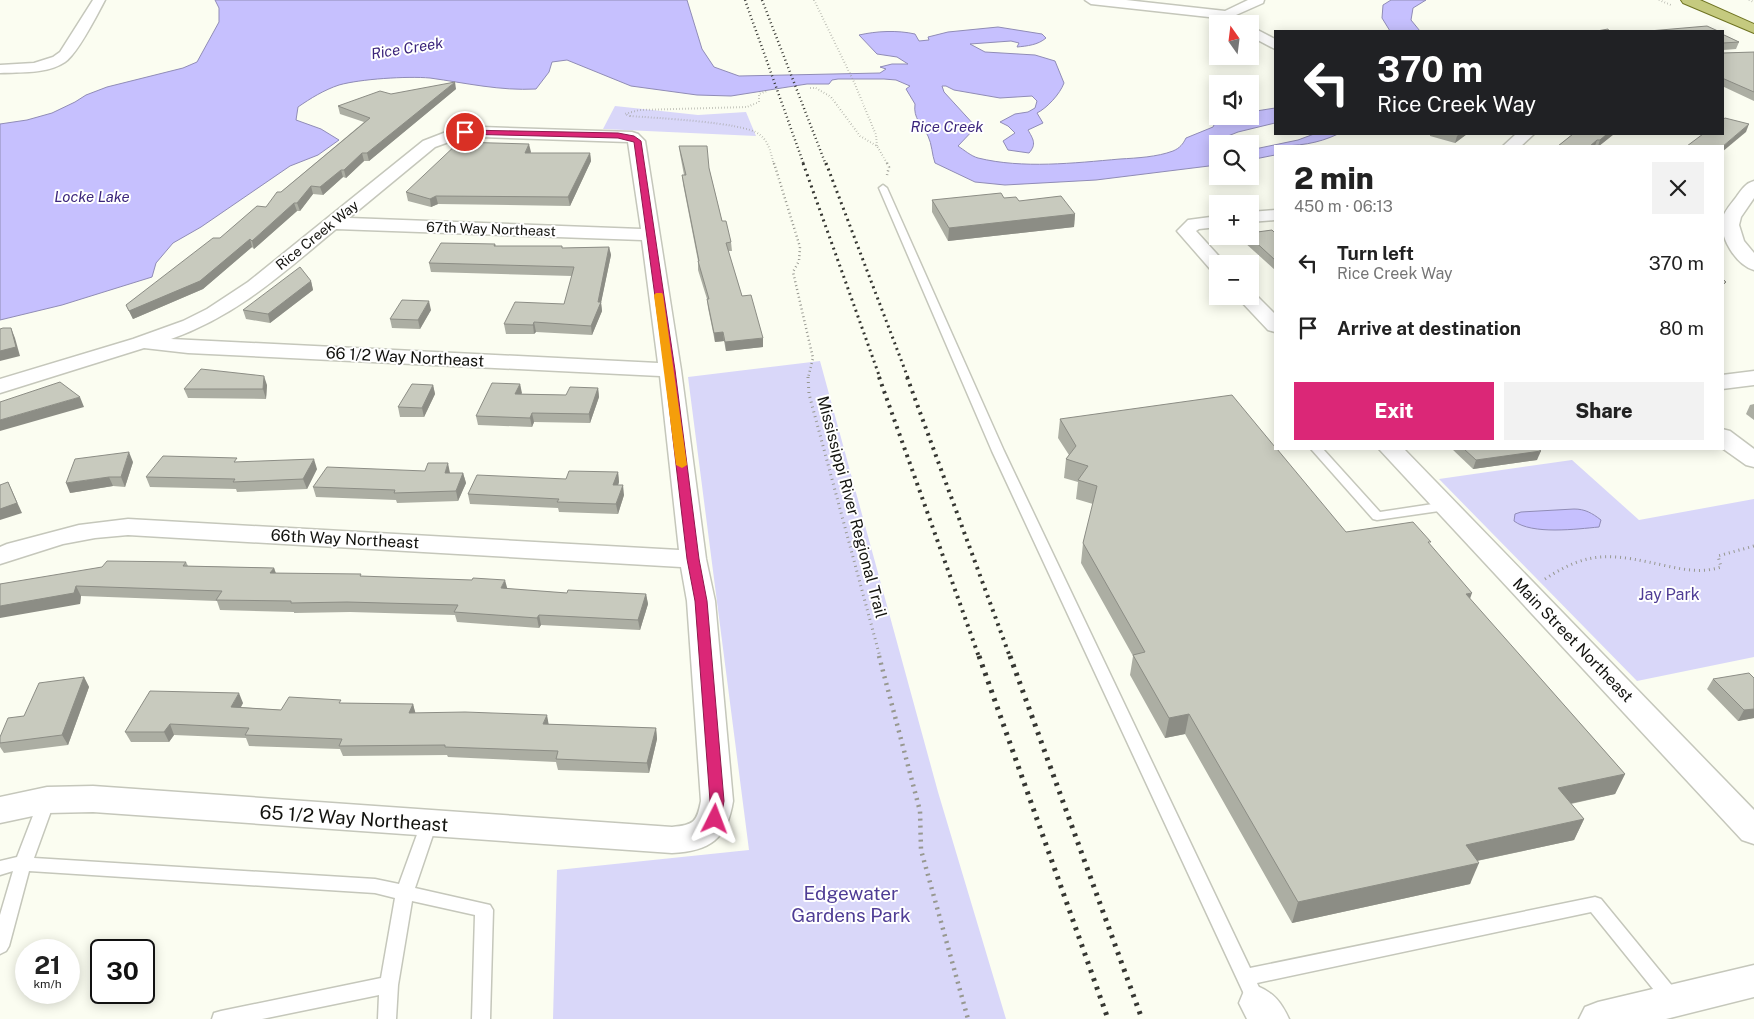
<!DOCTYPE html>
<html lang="en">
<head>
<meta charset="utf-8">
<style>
	body { margin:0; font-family:"Public Sans",sans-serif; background:#f2f2f2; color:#222; height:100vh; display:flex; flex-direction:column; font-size:19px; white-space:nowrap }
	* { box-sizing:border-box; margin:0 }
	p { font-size:16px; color:#767676 }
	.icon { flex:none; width:28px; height:28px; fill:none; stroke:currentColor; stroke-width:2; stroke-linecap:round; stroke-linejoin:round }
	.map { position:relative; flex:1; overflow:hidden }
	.panel { position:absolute; left:1274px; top:145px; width:450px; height:305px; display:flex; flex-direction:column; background:#fff; border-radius:0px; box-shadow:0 2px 12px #0003 }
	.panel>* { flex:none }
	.top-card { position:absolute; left:1274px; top:30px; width:450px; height:105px; border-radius:0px; box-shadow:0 2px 12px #0003; background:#202124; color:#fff; overflow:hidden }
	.needle { width:32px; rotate:346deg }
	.buttons { position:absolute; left:1209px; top:15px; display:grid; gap:10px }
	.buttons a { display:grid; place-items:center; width:50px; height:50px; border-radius:0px; background:#fff; box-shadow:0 2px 12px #0003; font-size:25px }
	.speed { position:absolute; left:15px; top:939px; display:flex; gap:10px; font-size:25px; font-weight:700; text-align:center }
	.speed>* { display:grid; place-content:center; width:65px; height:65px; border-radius:50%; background:#fff; box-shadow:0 2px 12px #0003; line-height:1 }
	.speed small { font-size:12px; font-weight:400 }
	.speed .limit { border:2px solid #111; border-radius:8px; background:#fff; color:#111 }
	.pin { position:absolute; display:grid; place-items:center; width:42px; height:42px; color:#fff; margin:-21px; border:2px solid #fff; border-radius:50%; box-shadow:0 1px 5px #0007 }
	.me { position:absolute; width:55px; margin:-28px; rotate:3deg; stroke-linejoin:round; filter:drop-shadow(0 0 4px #0008) }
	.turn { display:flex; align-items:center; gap:18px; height:105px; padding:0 20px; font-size:22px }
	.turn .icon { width:65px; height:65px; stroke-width:2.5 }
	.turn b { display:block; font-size:35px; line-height:42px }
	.round { display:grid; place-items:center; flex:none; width:52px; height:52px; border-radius:0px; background:#f2f2f2 }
	.headline { display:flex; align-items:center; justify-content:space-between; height:85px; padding:0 20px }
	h1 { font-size:30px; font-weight:800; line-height:38px }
	.button { display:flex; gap:10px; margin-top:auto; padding:10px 20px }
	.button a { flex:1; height:58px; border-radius:0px; background:#db2777; color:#fff; font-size:20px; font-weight:800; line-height:58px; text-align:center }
	.button a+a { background:#f2f2f2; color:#222 }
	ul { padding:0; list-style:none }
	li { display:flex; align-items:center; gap:15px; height:65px; padding:0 20px }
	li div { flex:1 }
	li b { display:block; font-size:19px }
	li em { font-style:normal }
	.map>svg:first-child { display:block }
	.green { fill:#d9d7f9 }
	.water { fill:#c6c0fe; stroke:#908cb6 }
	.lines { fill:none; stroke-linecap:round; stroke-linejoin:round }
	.service-casing { stroke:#c5c7bb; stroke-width:3 }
	.minor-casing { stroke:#c5c7bb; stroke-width:3 }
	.primary-casing { stroke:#6e7321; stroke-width:2 }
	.path-far3 { stroke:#979890; stroke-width:2; stroke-dasharray:0.5 2.5; stroke-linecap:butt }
	.path-far2 { stroke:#979890; stroke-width:2.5; stroke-dasharray:1 3; stroke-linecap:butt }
	.path-far1 { stroke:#979890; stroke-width:3; stroke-dasharray:1 4; stroke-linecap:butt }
	.path { stroke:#979890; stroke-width:4.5; stroke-dasharray:2 5; stroke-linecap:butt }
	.service { fill:#fff; fill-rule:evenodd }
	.minor { fill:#fff; fill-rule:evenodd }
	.primary { fill:#c5ca7f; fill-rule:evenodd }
	.rail-far3 { stroke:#363732; stroke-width:2.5; stroke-dasharray:1 3; stroke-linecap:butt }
	.rail-far2 { stroke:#363732; stroke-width:3; stroke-dasharray:2 4; stroke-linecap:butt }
	.rail-far1 { stroke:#363732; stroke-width:4; stroke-dasharray:2.5 5; stroke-linecap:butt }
	.rail { stroke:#363732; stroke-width:5; stroke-dasharray:3 6; stroke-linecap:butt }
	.wall { fill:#acaea3 }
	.shaded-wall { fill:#8c8d85 }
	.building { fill:#c8cabe; stroke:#8c8d85 }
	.route { fill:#db2777; stroke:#8e194d }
	.slow { fill:#f59e0b }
	.labels { text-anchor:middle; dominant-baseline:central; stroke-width:4; stroke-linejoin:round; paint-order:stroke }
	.far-street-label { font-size:14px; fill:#13130f; stroke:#fff }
	.far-water-label { font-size:15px; font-style:italic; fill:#3b257b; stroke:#fff }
	.street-label { font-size:16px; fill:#13130f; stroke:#fff }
	.park-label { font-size:16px; fill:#4f3d95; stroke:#fff }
	.near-street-label { font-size:19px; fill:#13130f; stroke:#fff }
	.near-park-label { font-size:19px; fill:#4f3d95; stroke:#fff }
</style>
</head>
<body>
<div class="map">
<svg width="1754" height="1019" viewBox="0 0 1754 1019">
	<rect width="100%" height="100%" fill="#fbfdf1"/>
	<!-- green -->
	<g class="green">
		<polygon points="615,106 698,115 746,112 756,136 603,129"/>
		<polygon points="820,361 938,792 1006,1019 553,1019 557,870 749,850 688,377"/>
		<polygon points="1572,460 1639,520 1754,499 1754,657 1637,681 1439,479"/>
	</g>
	<!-- water -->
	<g class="water">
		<path d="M 215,0 L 687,0 L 702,49 L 714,67 L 739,76 L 880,73 L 886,69 L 880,67 L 892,64 L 908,64 L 897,57 L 877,54 L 859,35 C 877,31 897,30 915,34 L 919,41 L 929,40 L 928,37 L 948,32 L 998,27 L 1042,34 L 1046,38 C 1038,45 1027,46 1017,47 L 1019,43 L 1011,41 L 970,44 L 985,52 L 1035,55 L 1055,61 L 1064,83 C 1060,94 1047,108 1037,113 L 1043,123 L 1028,130 C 1033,139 1037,144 1029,153 L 1008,150 L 1003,141 L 1015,133 L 1008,126 L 1000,122 L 1015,114 L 1028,112 L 1035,108 L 1037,101 L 1032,96 L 1000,98 L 954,90 L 946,86 L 942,86 L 944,92 L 976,127 L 958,146 C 964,150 971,156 978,158 C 1023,169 1074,163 1120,159 C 1137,158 1157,157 1173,151 C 1180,148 1183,144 1186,138 L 1213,127 L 1217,119 L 1231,116 L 1250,116 L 1250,112 L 1275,108 L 1275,123 L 1238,132 L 1218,140 L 1212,151 L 1217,151 L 1217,165 L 1096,180 L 1005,185 L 975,182 L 935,163 C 932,155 932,144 928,136 C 922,124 913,119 915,104 L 906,89 L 910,86 L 896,80 L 884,79 L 838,79 L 832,80 L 829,84 L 807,84 L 731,96 L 697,95 L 631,86 L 567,60 L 552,62 L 549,72 L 536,89 C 500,91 466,83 430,78 C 407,76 360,79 339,85 C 324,90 311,98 298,107 L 296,120 L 321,129 L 339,140 L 318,155 L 290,166 L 201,227 L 173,243 L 156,263 L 152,277 L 62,305 L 0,320 L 0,124 L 27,120 L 52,113 L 75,102 L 86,95 L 107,87 L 183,68 L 197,62 L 219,22 L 219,8 Z"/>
		<polygon points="1391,0 1426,0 1413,8 1411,20 1420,31 1390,31 1382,18 1383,5"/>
		<path d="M 1314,134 L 1338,134 C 1317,144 1298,146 1275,146 L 1275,155 L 1250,160 L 1250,150 L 1298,140 Z"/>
		<path d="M 1574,509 C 1585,509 1592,513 1601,520 L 1599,527 C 1577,529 1532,535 1514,521 L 1515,514 L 1521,512 Z"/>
	</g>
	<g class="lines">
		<defs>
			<g id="service">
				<polygon points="883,185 887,188 1004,451 1250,968 1595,897 1601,899 1678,993 1681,999 1678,1005 1672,1007 1666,1005 1591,912 1257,983 1266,1003 1263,1009 1257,1011 1251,1009 992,451 879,188"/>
				<polygon points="1311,449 1323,449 1380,512 1446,502 1452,506 1446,510 1377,520 1373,519"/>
				<polygon points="47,794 53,796 55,800 34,858 375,879 399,884 423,818 429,817 435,818 437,823 415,888 490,905 493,910 490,1019 472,1019 475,915 412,901 398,985 396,1019 378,1019 379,995 262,1019 212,1019 214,1013 221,1011 381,978 395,898 375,893 29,871 9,946 6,951 0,954 0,915 13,871 0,875 0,861 17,857 39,800 41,796"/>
			</g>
			<g id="minor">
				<path d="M 93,0 L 105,0 C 97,15 78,53 65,62 C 47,74 21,72 0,73 L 0,65 L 34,63 L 53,57 L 60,52 Z"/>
				<polygon points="1085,0 1126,0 1225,11 1248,0 1264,0 1263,3 1227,19 1091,4"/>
				<polygon points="1250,26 1275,39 1275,49 1250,36"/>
				<path d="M 481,127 L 632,132 L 638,134 L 645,141 L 681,370 L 706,559 L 715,601 L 733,801 C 727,839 710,851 672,853 L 93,812 L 47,813 L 0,823 L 0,797 L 47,787 L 93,786 L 672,827 C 694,825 697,822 701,801 L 687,601 L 681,567 L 128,535 L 95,538 L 63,544 L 0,564 L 0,547 L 7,544 L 79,525 L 128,519 L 679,550 L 660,376 L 188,353 L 144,348 L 0,393 L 0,379 L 133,339 L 183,321 L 207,309 L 248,282 L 423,141 L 454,129 ZM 481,137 L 628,142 L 641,229 L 349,218 L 435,147 L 457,139 ZM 336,229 L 642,240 L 658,363 L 171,339 C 238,315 283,273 336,229 Z"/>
				<polygon points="1516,134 1534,134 1521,146 1503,146"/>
				<path d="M 1754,181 L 1754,198 L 1741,217 L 1739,225 L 1744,241 L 1754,253 L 1754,270 C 1736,265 1720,238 1722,220 C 1724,211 1732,203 1737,196 C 1742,189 1746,183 1754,181 Z"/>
				<polygon points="1275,210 1275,220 1250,222 1250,212"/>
				<polygon points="1218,216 1218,227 1199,229 1196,231 1226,264 1218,264 1218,272 1211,270 1177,231 1188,220"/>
				<polygon points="1250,291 1253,292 1275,314 1275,332 1268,330 1236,296 1250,296"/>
				<polygon points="1754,371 1754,385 1722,389 1722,375"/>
				<polygon points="1722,429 1730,431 1754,449 1754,467 1746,465 1722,448"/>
				<polygon points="1379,449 1404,449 1754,810 1754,844 1742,840"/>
				<polygon points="1754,965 1754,997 1666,1019 1579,1019 1585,1007 1598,1002"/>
				<path d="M 1257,986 C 1274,993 1281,1002 1289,1019 L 1247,1019 L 1239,1003 L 1244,991 Z"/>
			</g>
			<polygon id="primary" points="1681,0 1700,0 1754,24 1754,33 1683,3"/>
		</defs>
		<!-- service casing -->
		<use href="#service" class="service-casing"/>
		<!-- minor casing -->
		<use href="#minor" class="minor-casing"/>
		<!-- primary casing -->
		<use href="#primary" class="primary-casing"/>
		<!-- path-far3 -->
		<g class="path-far3">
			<polyline points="814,0 854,82 876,135 877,146"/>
			<polyline points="1659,0 1671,5"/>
			<polyline points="1749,0 1754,2"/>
			<polyline points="810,88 816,88 831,97 860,136 877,146 888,165"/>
			<path d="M 630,116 C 655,118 742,122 759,134 C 769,141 771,154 774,165"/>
			<polyline points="630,116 625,114 639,110 747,107 759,102 759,94 767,91"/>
		</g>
		<!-- path-far2 -->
		<g class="path-far2">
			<polyline points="774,163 800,247 799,261 793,272 813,358 808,378"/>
			<polyline points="887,163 889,167 887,175"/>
		</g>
		<!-- path-far1 -->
		<g class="path-far1">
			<polyline points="808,377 809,394 880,657"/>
			<path d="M 1545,579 C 1592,548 1615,555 1667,566 C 1685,570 1703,573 1721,567 L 1718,556 L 1754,546"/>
		</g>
		<!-- path -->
		<polyline class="path" points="879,656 920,811 921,850 968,1019"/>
		<!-- service -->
		<use href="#service" class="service"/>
		<!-- minor -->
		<use href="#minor" class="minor"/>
		<!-- primary -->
		<use href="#primary" class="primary"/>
		<!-- rail-far3 -->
		<g class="rail-far3">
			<polyline points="745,0 804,165"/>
			<polyline points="762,0 826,165"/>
		</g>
		<!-- rail-far2 -->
		<g class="rail-far2">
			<polyline points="803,163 880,378"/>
			<polyline points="826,163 908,378"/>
		</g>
		<!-- rail-far1 -->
		<g class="rail-far1">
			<polyline points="879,377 979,657"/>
			<polyline points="907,377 1010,657"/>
		</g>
		<!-- rail -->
		<g class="rail">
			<polyline points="979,656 1108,1019"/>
			<polyline points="1010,656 1142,1019"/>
		</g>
	</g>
	<!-- wall -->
	<g class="wall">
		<polygon points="1722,34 1739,42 1736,49 1723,50 1723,53 1754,52 1754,101 1722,86"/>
		<polygon points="456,89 369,161 364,161 346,178 343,177 323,195 313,194 300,211 297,211 254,249 252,247 203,289 133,319 126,305 220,238 266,207 281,192 364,122 340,114 338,106 391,94"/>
		<polygon points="1430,134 1467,134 1455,143 1430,136"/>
		<polygon points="1573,134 1614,134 1599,146 1558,146"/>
		<polygon points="679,146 709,168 722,221 731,242 732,251 728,251 742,296 763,347 726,351 724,341 715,342 708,308 707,299 698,270 698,261 683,184 682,175 684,175 680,154"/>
		<polygon points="531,152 530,153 590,153 591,161 570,206 438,204 431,207 408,201 406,192"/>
		<polygon points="1004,198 1075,214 1074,227 948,241 932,212 932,200"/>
		<polygon points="1275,233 1275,270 1244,242 1245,236"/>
		<polygon points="495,244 496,246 563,248 609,247 611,255 601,302 602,311 592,335 536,332 534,334 506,334 504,324 564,304 572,276 431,272 429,263"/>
		<polygon points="311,281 313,290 270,323 246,319 243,310"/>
		<polygon points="431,310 420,329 392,328 390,319"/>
		<polygon points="520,384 521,394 566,395 598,388 599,397 590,423 534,422 532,427 478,425 476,416"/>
		<polygon points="267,385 266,399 188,398 184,389"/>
		<polygon points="433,385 435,394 424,417 400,417 398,407"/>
		<polygon points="1754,404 1754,420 1746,414 1750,405"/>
		<polygon points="1060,419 1346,532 1430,545 1470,599 1625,774 1615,794 1571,804 1584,819 1574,840 1477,861 1470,884 1292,923 1185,734 1165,738 1130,675 1133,656 1081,563 1083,543 1093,504 1076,499 1078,482 1064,478 1066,459 1069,455 1058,438"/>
		<polygon points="1452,449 1538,449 1537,460 1473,469"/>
		<polygon points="133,462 125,487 113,486 70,493"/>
		<polygon points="238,462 317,469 307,489 237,492 236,489 150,487 146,477"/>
		<polygon points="618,472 619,482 618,485 624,495 618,514 559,512 558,508 470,504 468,494"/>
		<polygon points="450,473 463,473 466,483 458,501 397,503 396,500 316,497 313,487"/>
		<polygon points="186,562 188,566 274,568 276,573 361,576 507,589 567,593 646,594 648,604 640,630 541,625 539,628 457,622 455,615 350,612 294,613 294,612 220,610 217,601 81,596 80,604 0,584"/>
		<polygon points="84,677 89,687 68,745 4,753 0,747 0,737 24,716"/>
		<polygon points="1754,678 1754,718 1738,721 1707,689 1713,679"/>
		<polygon points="243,703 241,707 281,710 343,703 413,704 415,713 549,724 656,728 657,739 649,773 558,770 556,762 448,757 447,755 343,756 340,749 249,746 246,738 174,735 169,742 131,742 125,732"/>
	</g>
	<!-- shaded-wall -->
	<g class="shaded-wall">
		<polygon points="455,82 456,89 369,161 367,153"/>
		<polygon points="1749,124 1746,132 1722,152 1722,147"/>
		<polygon points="1459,134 1467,134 1455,143 1457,136"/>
		<polygon points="1607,134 1614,134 1599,146 1598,146 1600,140"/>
		<polygon points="1597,140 1595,146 1590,146"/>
		<polygon points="529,144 531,152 526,161 525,153"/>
		<polygon points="362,153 364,161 346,178 344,170"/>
		<polygon points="590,153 591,161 570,206 568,197"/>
		<polygon points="341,170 343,177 323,195 320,187"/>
		<polygon points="311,186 313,194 300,211 297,203"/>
		<polygon points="436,196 438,204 431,207 430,199"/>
		<polygon points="294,203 297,211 254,249 252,241"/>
		<polygon points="1075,214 1074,227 948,241 949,228"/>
		<polygon points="250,239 252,247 203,289 133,319 129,311"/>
		<polygon points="609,247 611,255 601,303 602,311 592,335 591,326 598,302"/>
		<polygon points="311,281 313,290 270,323 268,314"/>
		<polygon points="429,301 431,310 420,329 418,320"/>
		<polygon points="534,322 536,332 534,334 533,325"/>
		<polygon points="11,328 15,338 20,356 0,361 0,351"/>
		<polygon points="723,332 724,341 715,342 714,333"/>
		<polygon points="763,338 763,347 726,351 725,342"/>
		<polygon points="264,376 267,385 266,399 263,389"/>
		<polygon points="520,384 522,393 517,403 515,394"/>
		<polygon points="433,385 435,394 424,417 422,408"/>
		<polygon points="598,388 599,397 590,423 589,414"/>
		<polygon points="80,397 84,407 0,431 0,420"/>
		<polygon points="532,413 534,422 532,427 530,418"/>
		<polygon points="1541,451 1537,460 1473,469 1476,460"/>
		<polygon points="129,452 133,462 125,487 121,477"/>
		<polygon points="314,459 317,469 307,489 303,479"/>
		<polygon points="448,463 450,473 445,473"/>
		<polygon points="618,472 619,482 615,495 613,485"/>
		<polygon points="463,473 466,483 458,501 456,491"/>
		<polygon points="109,477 113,486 70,493 66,483"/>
		<polygon points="8,482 22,513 0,520 0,509"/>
		<polygon points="623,485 624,495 618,514 616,504"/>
		<polygon points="274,568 277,578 270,573"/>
		<polygon points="505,580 508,591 501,588"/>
		<polygon points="76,586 81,596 80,604 0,618 0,606"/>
		<polygon points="1472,593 1465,613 1466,594"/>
		<polygon points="646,594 648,604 640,630 638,620"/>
		<polygon points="539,615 541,625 539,628 537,618"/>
		<polygon points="84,677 89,687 68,745 62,735"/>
		<polygon points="239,693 243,703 235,717 231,707"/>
		<polygon points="413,704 416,715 409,713"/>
		<polygon points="1754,709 1754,718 1738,721 1744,710"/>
		<polygon points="1189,714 1185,734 1165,738 1169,718"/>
		<polygon points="547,715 549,726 543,724"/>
		<polygon points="170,724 174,735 169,742 164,732"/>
		<polygon points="656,728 657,739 649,773 647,763"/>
		<polygon points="1625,774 1615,794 1549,808 1558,788"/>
		<polygon points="1584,819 1574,840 1457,865 1466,845"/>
		<polygon points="1479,863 1470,884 1292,923 1298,902"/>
	</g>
	<!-- building -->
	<g class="building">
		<polygon points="1707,26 1718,31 1649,31"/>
		<polygon points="1608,29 1609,31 1597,31"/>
		<polygon points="1722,34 1739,42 1723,43 1723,53 1754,52 1754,92 1722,78"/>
		<polygon points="455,82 367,153 362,153 344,170 341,170 320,187 311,186 297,203 294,203 252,241 250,239 200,281 129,311 126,305 213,238 220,238 257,206 266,207 277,192 281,192 370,118 338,106 380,91 391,94"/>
		<polygon points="1725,118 1749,124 1722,147 1722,146 1687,146 1703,134 1722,134 1722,120"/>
		<polygon points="1573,134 1607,134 1600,140 1597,140 1590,146 1558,146"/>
		<polygon points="459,142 529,144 525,153 590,153 568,197 436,196 430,199 406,192"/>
		<polygon points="679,146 707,146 709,168 722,221 726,221 731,242 726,243 742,296 751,295 763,338 725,342 723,332 714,333 707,299 709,299 698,261 699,261 682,175 686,175"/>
		<polygon points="1001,193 1004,198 1016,197 1019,201 1061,196 1075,214 949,228 932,200"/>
		<polygon points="1272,230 1275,233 1275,260 1249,236 1250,236 1250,233"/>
		<polygon points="441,243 495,244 494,246 562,246 562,248 609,247 598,302 601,302 591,326 534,322 533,325 504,324 515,302 564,304 574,267 429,263"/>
		<polygon points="300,267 311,281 268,314 243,310"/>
		<polygon points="1722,278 1726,282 1722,286"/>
		<polygon points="402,300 429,301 418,320 390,319"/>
		<polygon points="3,328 11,328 16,347 0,351 0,329"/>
		<polygon points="201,369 264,376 263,389 184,389"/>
		<polygon points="60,382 80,397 0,420 0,402"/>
		<polygon points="492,383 520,384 515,394 566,395 570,387 598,388 589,414 532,413 530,418 476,416"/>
		<polygon points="412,384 433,385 422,408 398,407"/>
		<polygon points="1232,395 1275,447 1275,449 1277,449 1346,532 1413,522 1431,542 1428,542 1472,593 1466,594 1625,774 1558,788 1584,819 1466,845 1479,863 1298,902 1189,714 1169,718 1133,655 1145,652 1083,543 1097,486 1078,480 1088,466 1066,459 1076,446 1060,419"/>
		<polygon points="1464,449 1538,449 1541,451 1476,460"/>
		<polygon points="129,452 121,477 109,477 66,483 75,459"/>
		<polygon points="163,456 237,458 234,462 314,459 303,479 233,482 235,479 146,477"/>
		<polygon points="428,463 448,463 445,473 463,473 456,491 394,493 395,490 313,487 327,467 425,471"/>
		<polygon points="569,471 618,472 613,485 623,485 616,504 557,502 559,499 468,494 477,475 566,479"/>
		<polygon points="8,482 17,503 0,509 0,485"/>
		<polygon points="107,561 186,562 183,566 274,568 270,573 361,574 360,576 472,580 473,578 505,580 501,588 567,593 568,590 646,594 638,620 539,615 537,618 454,612 458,605 347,602 291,603 291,601 216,600 222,591 76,586 74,593 0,606 0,584 102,567"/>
		<polygon points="1749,673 1754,678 1754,709 1744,710 1713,679"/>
		<polygon points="84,677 62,735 0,743 0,737 8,718 24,716 39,683"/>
		<polygon points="150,691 239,693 231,707 281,710 289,697 341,700 339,703 413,704 409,713 465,712 547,715 543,724 656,728 647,763 556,759 558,751 445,747 445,745 339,746 342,739 245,735 249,728 170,724 164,732 125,732"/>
	</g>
	<!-- route -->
	<polygon class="route" points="465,130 618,133 634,136 641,141 675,370 699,559 707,601 724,801 720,824 715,825 710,824 708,819 710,801 695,601 687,559 665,370 634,142 618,138 463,134 462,132"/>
	<!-- slow -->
	<polygon class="slow" points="656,293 662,293 663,295 687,465 682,468 676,465 654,295"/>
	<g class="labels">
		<!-- far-street labels -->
		<g class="far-street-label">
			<text transform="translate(491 229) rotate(2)">67th Way Northeast</text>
			<text transform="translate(317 235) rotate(-39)">Rice Creek Way</text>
		</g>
		<!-- far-water labels -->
		<g class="far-water-label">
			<text transform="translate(407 48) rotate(-9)">Rice Creek</text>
			<text x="947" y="126">Rice Creek</text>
			<text x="92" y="196">Locke Lake</text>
		</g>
		<!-- street labels -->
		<g class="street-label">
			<text transform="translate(405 357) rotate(3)">66 1/2 Way Northeast</text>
			<text transform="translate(852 507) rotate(75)">Mississippi River Regional Trail</text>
			<text transform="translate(345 539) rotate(3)">66th Way Northeast</text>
			<text transform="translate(1573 640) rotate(46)">Main Street Northeast</text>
		</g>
		<!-- park labels -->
		<g class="park-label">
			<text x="1669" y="594">Jay Park</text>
		</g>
		<!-- near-street labels -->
		<g class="near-street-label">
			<text transform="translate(354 818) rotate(4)">65 1/2 Way Northeast</text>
		</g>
		<!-- near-park labels -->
		<g class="near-park-label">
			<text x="851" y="893">Edgewater<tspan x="851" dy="22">Gardens Park</tspan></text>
		</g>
	</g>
</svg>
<div class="buttons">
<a><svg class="needle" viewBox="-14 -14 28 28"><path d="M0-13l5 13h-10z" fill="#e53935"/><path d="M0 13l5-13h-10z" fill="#767676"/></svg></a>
<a><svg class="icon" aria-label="sound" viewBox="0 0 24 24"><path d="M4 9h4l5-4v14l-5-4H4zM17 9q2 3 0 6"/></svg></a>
<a><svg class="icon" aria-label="search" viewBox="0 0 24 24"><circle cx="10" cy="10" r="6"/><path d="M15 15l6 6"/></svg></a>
<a>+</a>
<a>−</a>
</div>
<div class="speed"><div>21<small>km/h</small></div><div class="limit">30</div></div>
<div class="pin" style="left:465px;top:132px;background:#d93025"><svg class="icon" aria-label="arrive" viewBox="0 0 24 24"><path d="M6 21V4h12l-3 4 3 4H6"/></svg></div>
<svg class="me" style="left:715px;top:819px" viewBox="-20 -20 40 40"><path d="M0-17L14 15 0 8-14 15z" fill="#db2777" stroke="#fff" stroke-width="4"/></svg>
<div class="top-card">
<div class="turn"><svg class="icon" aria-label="left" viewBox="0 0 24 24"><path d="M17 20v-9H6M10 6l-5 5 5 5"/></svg><div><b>370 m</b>Rice Creek Way</div></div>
</div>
<section class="panel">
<div class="headline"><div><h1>2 min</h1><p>450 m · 06:13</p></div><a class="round"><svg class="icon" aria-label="close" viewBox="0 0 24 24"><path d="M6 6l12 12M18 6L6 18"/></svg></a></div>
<ul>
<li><svg class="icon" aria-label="left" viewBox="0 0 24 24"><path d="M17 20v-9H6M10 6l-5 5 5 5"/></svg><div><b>Turn left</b><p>Rice Creek Way</p></div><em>370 m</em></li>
<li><svg class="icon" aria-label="arrive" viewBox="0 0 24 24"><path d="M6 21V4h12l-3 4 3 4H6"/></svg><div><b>Arrive at destination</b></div><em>80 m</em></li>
</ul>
<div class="button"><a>Exit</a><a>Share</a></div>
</section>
</div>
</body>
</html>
